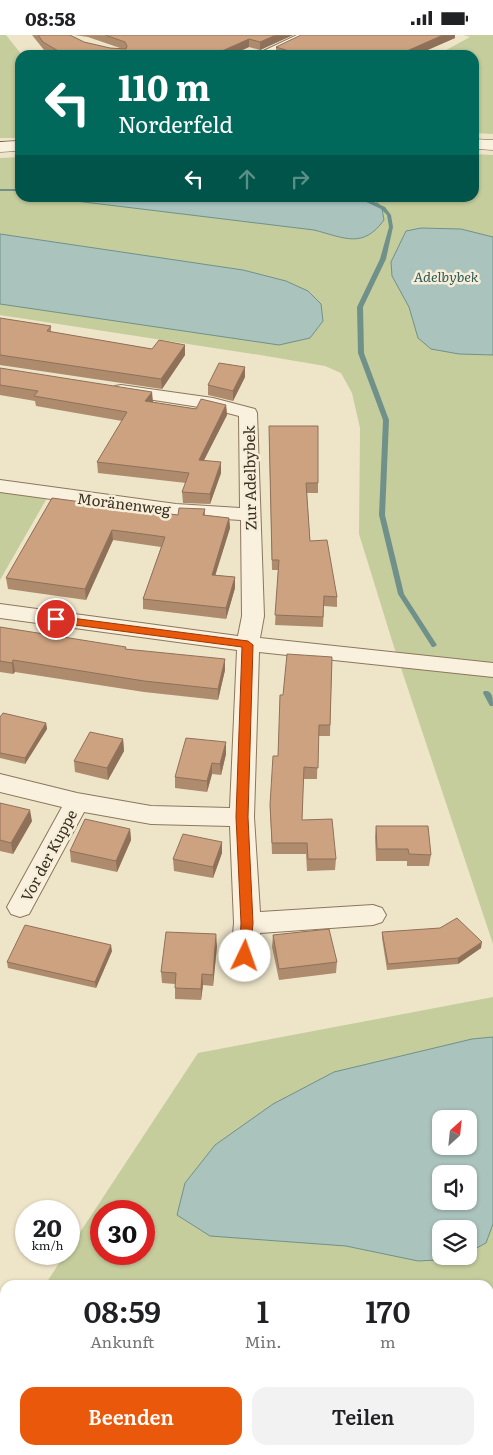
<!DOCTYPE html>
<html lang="de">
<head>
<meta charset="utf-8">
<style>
	body { margin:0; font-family:Literata,serif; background:#f2f2f2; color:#202124; height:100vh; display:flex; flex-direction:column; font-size:19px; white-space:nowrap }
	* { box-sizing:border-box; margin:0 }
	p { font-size:16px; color:#757577 }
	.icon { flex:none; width:28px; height:28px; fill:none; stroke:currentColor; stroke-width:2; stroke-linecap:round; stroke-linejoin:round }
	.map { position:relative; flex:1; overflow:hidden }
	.side { position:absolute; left:0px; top:1245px; width:494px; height:175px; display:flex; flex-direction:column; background:#fff; border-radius:15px 15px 0 0; box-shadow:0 1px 4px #0004 }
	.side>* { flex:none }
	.banner { position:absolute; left:15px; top:15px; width:464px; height:152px; border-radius:15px; box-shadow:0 1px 4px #0004; background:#00695c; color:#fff; overflow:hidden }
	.needle { width:32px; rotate:27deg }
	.fabs { position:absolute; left:432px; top:1075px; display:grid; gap:10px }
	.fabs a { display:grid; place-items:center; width:45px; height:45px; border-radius:10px; background:#fff; box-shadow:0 1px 4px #0004; font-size:25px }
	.speed { position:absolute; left:15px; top:1165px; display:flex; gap:10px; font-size:25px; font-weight:700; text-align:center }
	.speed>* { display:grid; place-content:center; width:65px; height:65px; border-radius:50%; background:#fff; box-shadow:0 1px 4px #0004; line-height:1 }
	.speed small { font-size:12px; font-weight:400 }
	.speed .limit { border:8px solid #d22; background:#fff; color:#111 }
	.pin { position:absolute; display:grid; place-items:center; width:42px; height:42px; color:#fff; margin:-21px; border:2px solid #fff; border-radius:50%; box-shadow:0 1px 5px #0007 }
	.me { position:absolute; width:55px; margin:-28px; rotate:3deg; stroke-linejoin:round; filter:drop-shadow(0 0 4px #0008) }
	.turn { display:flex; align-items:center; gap:18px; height:105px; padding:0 20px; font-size:22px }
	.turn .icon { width:65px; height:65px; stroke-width:2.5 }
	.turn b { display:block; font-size:35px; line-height:42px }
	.lanes { display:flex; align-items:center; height:48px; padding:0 20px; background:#0003; justify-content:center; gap:25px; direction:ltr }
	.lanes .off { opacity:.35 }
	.eta { display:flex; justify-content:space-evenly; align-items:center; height:85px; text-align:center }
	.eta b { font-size:30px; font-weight:600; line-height:35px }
	.cta { display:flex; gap:10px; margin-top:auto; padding:10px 20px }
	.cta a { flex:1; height:58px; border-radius:15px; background:#ea580c; color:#fff; font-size:20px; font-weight:600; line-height:58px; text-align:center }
	.cta a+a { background:#f2f2f2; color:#202124 }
	.status { display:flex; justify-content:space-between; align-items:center; height:35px; padding:0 25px; background:#fff; direction:ltr }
	.status svg { height:14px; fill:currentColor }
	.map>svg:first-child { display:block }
	.green { fill:#c5cd9d; fill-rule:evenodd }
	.water { fill:#aac3bc; stroke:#70918a; fill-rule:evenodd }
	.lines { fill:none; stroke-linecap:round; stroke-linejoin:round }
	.stream { fill:#70918a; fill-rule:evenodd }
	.minor-casing { stroke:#8b775e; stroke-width:2 }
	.secondary-casing { stroke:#6d5941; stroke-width:1 }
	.minor { fill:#f9f1dd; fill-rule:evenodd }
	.secondary { fill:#f9f1dd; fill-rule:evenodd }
	.wall { fill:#af8b6e }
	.shaded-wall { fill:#8f715a }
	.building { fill:#cca280; stroke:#8f715a }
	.route { fill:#ea580c; stroke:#983908 }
	.labels { text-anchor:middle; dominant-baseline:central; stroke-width:5; stroke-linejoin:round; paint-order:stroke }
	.far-water-label { font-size:14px; font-style:italic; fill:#315b5a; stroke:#f6eed9 }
	.street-label { font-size:15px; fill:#3c2f21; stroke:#f6eed9 }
</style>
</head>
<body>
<div class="status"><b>08:58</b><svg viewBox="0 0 49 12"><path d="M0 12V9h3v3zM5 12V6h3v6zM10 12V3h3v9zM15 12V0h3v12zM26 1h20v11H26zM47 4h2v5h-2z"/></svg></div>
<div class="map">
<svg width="493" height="1420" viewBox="0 0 493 1420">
	<rect width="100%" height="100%" fill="#eee5c9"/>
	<!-- green -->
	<g class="green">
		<polygon points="0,0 6,0 22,20 20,20 20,103 0,103"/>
		<polygon points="463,0 493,0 493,99 474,98 474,20 437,20 470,2"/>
		<polygon points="474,119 493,120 493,909 394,612 359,499 360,393 352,358 341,338 325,331 260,320 0,280 0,123 20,122 20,162 474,162"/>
		<polygon points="0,456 47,463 0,545"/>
		<path d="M 493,962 L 493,1420 L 0,1420 L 0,1345 L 5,1333 L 5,1415 L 489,1415 L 489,1250 L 45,1250 L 65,1219 L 69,1219 L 69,1214 L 198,1018 ZM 441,1084 L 469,1084 L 469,1111 L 441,1111 ZM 441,1139 L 469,1139 L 469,1166 L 441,1166 ZM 101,1176 L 144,1176 L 144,1219 L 101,1219 ZM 441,1194 L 469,1194 L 469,1221 L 441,1221 Z"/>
	</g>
	<!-- water -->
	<g class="water">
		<path d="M 51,163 L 374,163 L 382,174 L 384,185 C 363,214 345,203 314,195 Z"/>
		<polygon points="421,193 461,194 493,202 493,320 459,319 431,314 418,303 409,272 392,241 391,227 406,196"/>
		<polygon points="0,199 243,235 286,246 308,256 321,269 323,286 310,303 279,310 0,269"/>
		<path d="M 493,1002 L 493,1189 L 486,1208 L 469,1217 L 469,1194 L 441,1194 L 441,1221 L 460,1221 L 455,1224 L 418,1226 L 346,1211 L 210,1201 L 177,1180 L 185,1148 L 215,1110 L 273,1069 L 334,1037 L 472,1004 ZM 441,1084 L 469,1084 L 469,1111 L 441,1111 ZM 441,1139 L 469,1139 L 469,1166 L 441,1166 Z"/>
	</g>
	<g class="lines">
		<!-- stream -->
		<g class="stream">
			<rect x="0" y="154" width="20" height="2"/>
			<polygon points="356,162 363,162 385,172 391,180 393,192 386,224 363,272 364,318 389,385 385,480 404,559 437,610 434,612 432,612 398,559 379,480 383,385 358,318 357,272 380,224 389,192 387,180 381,174"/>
			<path d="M 484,656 L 487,656 C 493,657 493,666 493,671 L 490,671 L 483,658 Z"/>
		</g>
		<defs>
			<g id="minor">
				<polygon points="297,0 314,0 272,20 255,20"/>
				<polygon points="121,350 213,363 255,374 257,378 264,581 260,603 493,628 493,642 259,617 254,782 260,877 373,870 382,873 386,880 382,887 373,890 260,898 259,921 255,929 245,932 235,929 231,921 234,888 230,791 151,789 84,777 29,879 20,882 11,879 7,872 62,772 0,757 0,739 77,758 151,771 230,773 237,615 0,583 0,569 238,601 242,581 241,485 176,481 0,457 0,445 176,469 240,473 239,381 212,374 115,359 112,355 115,351"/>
			</g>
			<g id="secondary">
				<polygon points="474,104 493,105 493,115 474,114"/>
				<polygon points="20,106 20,116 0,117 0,107"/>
			</g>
		</defs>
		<!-- minor casing -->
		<use href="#minor" class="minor-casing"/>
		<!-- secondary casing -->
		<use href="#secondary" class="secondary-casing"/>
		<!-- minor -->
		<use href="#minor" class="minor"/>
		<!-- secondary -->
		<use href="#secondary" class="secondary"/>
	</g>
	<!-- wall -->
	<g class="wall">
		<polygon points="32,0 70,0 84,7 110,13 120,13 88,2 74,0 293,0 260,15 249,12 231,20 52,20 44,15"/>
		<polygon points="455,3 416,20 276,20 276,12"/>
		<polygon points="0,283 51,291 51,297 152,314 185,310 185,320 162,354 0,330"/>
		<polygon points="0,333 152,367 196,374 226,370 227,380 204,425 221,438 210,469 183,468 182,457 186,448 98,438 97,427 122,386 36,371 35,366 0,360"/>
		<polygon points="245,342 233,366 208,360 208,350"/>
		<polygon points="269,400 318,448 318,458 307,458 310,506 337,562 337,572 324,571 323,592 275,590 278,535 272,535"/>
		<polygon points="52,463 178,480 205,474 205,480 229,483 230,493 215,540 235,542 235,553 226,584 143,574 143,564 161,512 113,505 86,565 8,554 6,543"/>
		<polygon points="0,592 126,614 225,635 218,665 144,657 15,637 13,639 0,637"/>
		<polygon points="332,622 330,701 318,701 317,744 303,744 302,785 336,824 335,835 307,836 306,819 272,819 270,770 278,721 283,660"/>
		<polygon points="0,682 46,688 47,694 25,729 0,723"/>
		<polygon points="123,704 124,716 108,745 75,737 74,726"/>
		<polygon points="226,707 226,719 221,740 212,739 207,757 175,753 175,742"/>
		<polygon points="0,768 32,786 13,819 0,816"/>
		<polygon points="376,791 431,820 429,831 407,831 407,826 376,826 375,802"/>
		<polygon points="130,794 131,805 117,837 71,827 70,816"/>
		<polygon points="222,807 222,818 213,843 174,836 173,824"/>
		<polygon points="382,897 481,913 458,929 387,935 382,903"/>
		<polygon points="273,900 337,927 336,938 279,945 272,912"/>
		<polygon points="217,911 213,951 203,950 201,965 175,964 175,949 162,948 161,937"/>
		<polygon points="112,916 96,953 8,933 7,927"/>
	</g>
	<!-- shaded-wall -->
	<g class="shaded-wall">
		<polygon points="276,0 293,0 260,15 260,7"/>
		<polygon points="443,0 455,0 455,3 416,20 398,20"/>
		<polygon points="249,4 249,12 231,20 213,20"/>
		<polygon points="185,310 185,320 162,354 161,344"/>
		<polygon points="245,332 245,342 233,366 233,356"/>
		<polygon points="152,357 153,367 146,377 145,366"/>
		<polygon points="226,370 227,380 199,435 199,425"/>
		<polygon points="221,427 221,438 210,469 210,459"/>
		<polygon points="229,483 230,493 212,551 212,540"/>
		<polygon points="112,495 113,505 86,565 85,554"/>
		<polygon points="235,542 235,553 226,584 226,573"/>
		<polygon points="225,624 225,635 218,665 218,654"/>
		<polygon points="13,625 15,637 13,639 12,628"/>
		<polygon points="46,688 47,694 25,729 25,723"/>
		<polygon points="123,704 124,716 108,745 107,733"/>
		<polygon points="226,707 226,719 221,740 220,729"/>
		<polygon points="212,728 212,739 207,757 207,746"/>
		<polygon points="30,775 32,786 13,819 11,808"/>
		<polygon points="130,794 131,805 117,837 116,826"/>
		<polygon points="222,807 222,818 213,843 213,832"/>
		<polygon points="216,899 217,911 213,951 213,940"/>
		<polygon points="482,907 481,913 458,929 458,923"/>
		<polygon points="111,910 112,916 96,953 95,947"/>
		<polygon points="202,939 203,950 201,965 201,954"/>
	</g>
	<!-- building -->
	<g class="building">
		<polygon points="38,0 70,0 84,7 110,13 126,14 127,11 125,7 105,0 276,0 260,7 249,4 213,20 65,20 43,7"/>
		<polygon points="301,0 443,0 398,20 302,20 276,12"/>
		<polygon points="0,283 51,291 47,296 152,314 159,305 185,310 161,344 0,320"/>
		<polygon points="219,328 245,332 233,356 208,350"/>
		<polygon points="0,333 152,357 145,366 196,374 201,364 226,370 199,425 221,427 210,459 182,457 189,438 97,427 127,377 34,361 38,356 0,350"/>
		<polygon points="269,391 318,391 318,448 306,448 310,506 327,505 337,562 324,561 323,582 275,580 279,525 272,525"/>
		<polygon points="52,463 178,480 179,473 205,474 203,480 229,483 212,540 235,542 226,573 143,564 165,502 128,497 112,495 85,554 6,543"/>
		<polygon points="0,592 126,612 125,614 225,624 218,654 144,646 13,625 12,628 0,626"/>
		<polygon points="287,619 332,622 330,690 319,690 318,733 304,732 302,785 332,784 336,824 308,824 307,808 272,808 270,770 273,721 278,721 280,660 283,660"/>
		<polygon points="3,678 46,688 25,723 0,718 0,682"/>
		<polygon points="90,697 123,704 107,733 74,726"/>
		<polygon points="186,703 226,707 220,729 212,728 207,746 175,742"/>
		<polygon points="0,768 30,775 11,808 0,805"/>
		<polygon points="85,784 130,794 116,826 70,816"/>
		<polygon points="376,791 428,791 431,820 409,819 408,814 377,814"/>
		<polygon points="183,799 222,807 213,832 173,824"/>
		<polygon points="457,883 482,907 458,923 388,929 382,897 440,893"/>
		<polygon points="25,890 111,910 95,947 7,927"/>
		<polygon points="329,894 337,927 279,934 273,900"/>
		<polygon points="166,897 216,899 213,940 202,939 201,954 175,953 176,938 161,937"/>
	</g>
	<!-- route -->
	<polygon class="route" points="56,581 248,606 253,610 248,782 253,888 250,925 245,926 239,921 241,888 236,782 242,612 52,587 51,584"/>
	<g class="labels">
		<!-- far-water labels -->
		<g class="far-water-label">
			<text x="446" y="241">Adelbybek</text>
		</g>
		<!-- street labels -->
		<g class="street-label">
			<text transform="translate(249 443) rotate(-91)">Zur Adelbybek</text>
			<text transform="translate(124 468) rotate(7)">Moränenweg</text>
			<text transform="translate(48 820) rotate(-62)">Vor der Kuppe</text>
		</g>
	</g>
</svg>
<div class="fabs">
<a><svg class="needle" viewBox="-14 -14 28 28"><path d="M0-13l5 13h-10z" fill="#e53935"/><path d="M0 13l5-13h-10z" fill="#757577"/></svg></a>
<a><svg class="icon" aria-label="sound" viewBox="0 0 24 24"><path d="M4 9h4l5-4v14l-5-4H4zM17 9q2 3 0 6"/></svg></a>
<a><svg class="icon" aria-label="layers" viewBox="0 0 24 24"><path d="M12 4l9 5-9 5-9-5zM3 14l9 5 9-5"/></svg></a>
</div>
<div class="speed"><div>20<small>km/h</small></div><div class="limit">30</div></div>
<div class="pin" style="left:56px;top:584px;background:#d93025"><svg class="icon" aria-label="arrive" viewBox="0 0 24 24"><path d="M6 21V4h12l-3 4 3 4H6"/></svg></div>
<svg class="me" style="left:245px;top:921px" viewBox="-20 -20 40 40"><circle r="19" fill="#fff"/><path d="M0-13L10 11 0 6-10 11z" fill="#ea580c"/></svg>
<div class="banner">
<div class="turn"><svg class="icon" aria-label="left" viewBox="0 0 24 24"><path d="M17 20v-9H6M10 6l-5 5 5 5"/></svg><div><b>110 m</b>Norderfeld</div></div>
<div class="lanes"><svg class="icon" aria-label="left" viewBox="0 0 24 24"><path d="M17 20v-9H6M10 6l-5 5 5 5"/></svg><svg class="icon off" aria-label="ahead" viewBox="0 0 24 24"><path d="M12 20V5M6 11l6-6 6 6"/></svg><svg class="icon off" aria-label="right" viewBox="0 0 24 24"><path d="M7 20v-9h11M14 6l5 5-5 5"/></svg></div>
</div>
<section class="side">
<div class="eta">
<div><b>08:59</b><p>Ankunft</p></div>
<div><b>1</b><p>Min.</p></div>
<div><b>170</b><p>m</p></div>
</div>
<div class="cta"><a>Beenden</a><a>Teilen</a></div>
</section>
</div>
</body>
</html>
